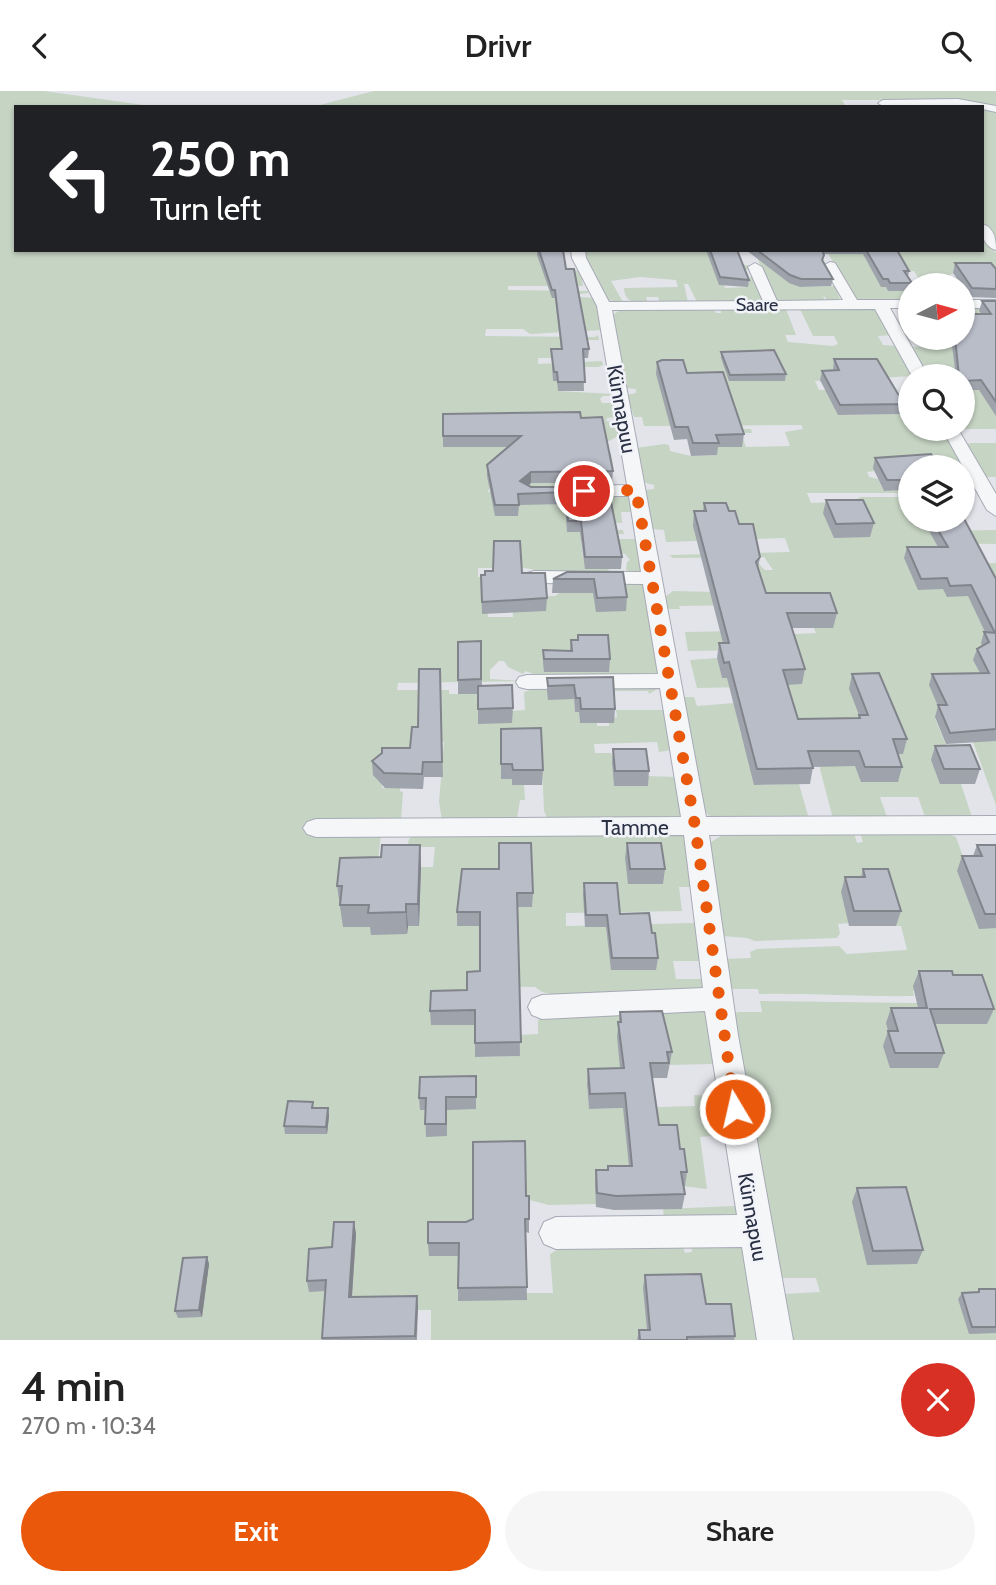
<!DOCTYPE html>
<html lang="en">
<head>
<meta charset="utf-8">
<style>
	body { margin:0; font-family:Cabin,sans-serif; background:#f6f6f6; color:#222; height:100vh; display:flex; flex-direction:column; font-size:26px; white-space:nowrap }
	* { box-sizing:border-box; margin:0 }
	p { font-size:23px; color:#767676 }
	.icon { flex:none; width:38px; height:38px; fill:none; stroke:currentColor; stroke-width:2; stroke-linecap:round; stroke-linejoin:round }
	.map { position:relative; height:1249px; overflow:hidden }
	.details { display:flex; flex-direction:column; background:#fff; flex:1 }
	.details>* { flex:none }
	.hud { position:absolute; left:14px; top:14px; width:970px; height:147px; border-radius:0px; box-shadow:0 2px 5px #0004; background:#202124; color:#fff; overflow:hidden }
	.needle { width:46px; rotate:84deg }
	.fabs { position:absolute; left:898px; top:182px; display:grid; gap:14px }
	.fabs a { display:grid; place-items:center; width:77px; height:77px; border-radius:50%; background:#fff; box-shadow:0 2px 5px #0004; font-size:35px }
	.pin { position:absolute; display:grid; place-items:center; width:60px; height:60px; color:#fff; margin:-30px; border:4px solid #fff; border-radius:50%; box-shadow:0 2px 7px #0007 }
	.me { position:absolute; width:77px; margin:-38px; rotate:351deg; stroke-linejoin:round; filter:drop-shadow(0 0 5px #0008) }
	.turn { display:flex; align-items:center; gap:24px; height:147px; padding:0 21px; font-size:32px }
	.turn .icon { width:91px; height:91px; stroke-width:2.5 }
	.turn b { display:block; font-size:49px; line-height:60px }
	.round { display:grid; place-items:center; flex:none; width:74px; height:74px; border-radius:37px; background:#f6f6f6 }
	.summary { display:flex; align-items:center; justify-content:space-between; height:119px; padding:0 21px }
	h1 { font-size:42px; font-weight:600; line-height:52px }
	.button { display:flex; gap:14px; margin-top:auto; padding:14px 21px }
	.button a { flex:1; height:80px; border-radius:42px; background:#ea580c; color:#fff; font-size:28px; font-weight:600; line-height:80px; text-align:center }
	.button a+a { background:#f6f6f6; color:#222 }
	header { display:flex; justify-content:space-between; align-items:center; height:91px; padding:0 21px; background:#fff; font-size:32px; font-weight:600 }
	.map>svg:first-child { display:block }
	.green { fill:#c6d4c3; fill-rule:evenodd }
	.lines { fill:none; stroke-linecap:round; stroke-linejoin:round }
	.street-casing { stroke:#a7aab5; stroke-width:2 }
	.street { fill:#f4f6f8; fill-rule:evenodd }
	.wall { fill:#9fa3ac }
	.shaded-wall { fill:#82848c }
	.building { fill:#b9bdc8; stroke:#82848c; stroke-width:2 }
	.route { stroke:#ea580c; stroke-width:12; stroke-dasharray:0 21.6 }
	.labels { text-anchor:middle; dominant-baseline:central; stroke-width:5; stroke-linejoin:round; paint-order:stroke }
	.far-street-label { font-size:18px; fill:#293043; stroke:#f1f3f8 }
	.street-label { font-size:21px; fill:#293043; stroke:#f1f3f8 }
</style>
</head>
<body>
<header><svg class="icon" aria-label="back" viewBox="0 0 24 24"><path d="M15 5l-7 7 7 7"/></svg>Drivr<svg class="icon" aria-label="search" viewBox="0 0 24 24"><circle cx="10" cy="10" r="6"/><path d="M15 15l6 6"/></svg></header>
<div class="map">
<svg width="996" height="1249" viewBox="0 0 996 1249">
	<rect width="100%" height="100%" fill="#e2e4ea"/>
	<!-- green -->
	<g class="green">
		<path d="M 0,0 L 44,0 L 158,16 L 16,16 L 16,159 L 549,159 L 553,177 L 572,177 L 581,182 L 583,195 L 508,195 L 508,199 L 588,200 L 588,202 L 566,205 L 595,207 L 603,239 L 530,243 L 523,238 L 486,238 L 485,245 L 595,246 L 598,244 L 599,249 L 561,249 L 568,256 L 561,257 L 562,267 L 538,267 L 538,273 L 602,270 L 603,274 L 598,276 L 559,276 L 553,284 L 553,290 L 560,290 L 558,300 L 613,303 L 613,305 L 603,305 L 600,308 L 602,312 L 615,312 L 616,326 L 607,327 L 606,330 L 617,332 L 620,344 L 609,350 L 601,349 L 576,363 L 611,362 L 613,374 L 575,374 L 589,389 L 590,395 L 571,395 L 570,398 L 535,397 L 491,390 L 488,401 L 629,403 L 633,421 L 621,421 L 622,432 L 603,431 L 603,439 L 623,439 L 624,443 L 608,443 L 608,448 L 638,448 L 644,481 L 629,482 L 626,478 L 627,471 L 630,469 L 625,463 L 581,450 L 583,467 L 610,478 L 606,481 L 546,481 L 494,471 L 495,477 L 478,477 L 478,486 L 485,486 L 488,526 L 513,526 L 512,506 L 555,505 L 570,495 L 645,491 L 658,584 L 546,587 L 525,580 L 523,583 L 508,576 L 504,570 L 499,570 L 490,579 L 490,588 L 523,590 L 398,592 L 397,599 L 449,599 L 449,603 L 478,603 L 512,620 L 525,619 L 524,601 L 543,595 L 659,597 L 649,603 L 648,600 L 596,600 L 574,609 L 575,621 L 579,621 L 580,632 L 597,632 L 597,635 L 609,635 L 609,632 L 614,631 L 613,627 L 617,626 L 616,619 L 664,619 L 672,659 L 659,661 L 657,651 L 594,653 L 595,662 L 611,662 L 615,672 L 612,673 L 614,695 L 646,685 L 676,686 L 681,728 L 548,728 L 544,720 L 541,652 L 501,666 L 501,688 L 512,688 L 513,694 L 524,694 L 525,709 L 520,709 L 517,728 L 442,729 L 439,711 L 444,651 L 413,651 L 411,671 L 382,689 L 382,697 L 400,696 L 400,700 L 403,701 L 401,730 L 381,742 L 371,836 L 407,843 L 408,835 L 419,835 L 421,776 L 433,776 L 435,756 L 407,756 L 409,748 L 414,745 L 683,742 L 686,745 L 692,796 L 679,796 L 682,820 L 566,822 L 566,835 L 695,832 L 700,870 L 673,870 L 676,888 L 703,888 L 705,897 L 563,906 L 542,901 L 535,896 L 480,895 L 475,934 L 475,966 L 520,965 L 519,944 L 538,943 L 538,929 L 542,927 L 706,919 L 713,973 L 669,974 L 587,994 L 589,1018 L 695,1015 L 694,1004 L 717,1005 L 725,1044 L 700,1046 L 707,1098 L 630,1089 L 596,1113 L 549,1114 L 525,1108 L 477,1142 L 429,1165 L 463,1165 L 526,1209 L 526,1202 L 553,1202 L 550,1163 L 564,1155 L 682,1153 L 685,1162 L 692,1161 L 691,1154 L 743,1153 L 759,1249 L 431,1249 L 431,1219 L 417,1219 L 325,1249 L 0,1249 ZM 476,998 L 447,1019 L 446,1041 L 426,1019 L 420,1019 Z"/>
		<polygon points="374,0 996,0 996,17 947,9 842,9 846,16 312,16"/>
		<polygon points="982,17 996,20 996,150 982,131"/>
		<polygon points="982,143 996,162 996,176 970,176 944,186 949,191 962,194 923,194 914,180 904,180 886,196 889,200 910,200 910,210 856,210 826,159 982,159"/>
		<path d="M 583,159 L 714,159 L 737,172 L 750,175 L 752,179 L 743,178 L 724,194 L 725,197 L 748,196 L 748,188 L 754,184 L 766,210 L 749,211 L 746,205 L 743,206 L 744,211 L 697,211 L 688,193 L 684,193 L 688,211 L 660,212 L 658,206 L 646,206 L 648,212 C 635,212 625,212 624,197 L 678,196 L 676,189 L 640,186 L 611,190 L 623,211 L 607,209 L 586,173 Z"/>
		<polygon points="755,162 823,168 827,175 797,193 799,196 835,195 840,208 829,211 823,204 825,211 776,210"/>
		<polygon points="963,215 985,215 996,315 996,338 961,338 963,299 976,299 962,285 939,285 933,274 920,274 910,256 954,255 962,247"/>
		<path d="M 873,217 L 891,244 L 878,245 L 883,254 L 897,255 L 914,285 L 815,290 L 819,299 L 906,298 L 884,299 L 839,324 L 901,323 L 898,316 L 910,316 L 910,338 L 944,338 L 967,380 L 963,380 L 962,376 L 933,376 L 928,373 L 867,381 L 869,386 L 878,388 L 884,400 L 910,399 L 910,402 L 807,402 L 811,412 L 855,410 L 860,406 L 910,406 L 910,429 L 925,429 L 939,440 L 996,439 L 996,453 L 936,452 C 949,476 972,473 996,472 L 996,500 L 979,528 L 991,553 L 996,585 L 996,714 L 973,651 L 935,627 L 952,669 L 940,693 L 961,693 L 972,726 L 925,726 L 918,706 L 880,706 L 887,726 L 833,728 L 812,647 L 754,694 L 799,693 L 809,728 L 709,725 L 703,717 L 682,606 L 694,606 L 697,615 L 734,612 L 741,644 L 794,643 L 744,596 L 697,597 L 690,569 L 717,567 L 722,587 L 776,586 L 778,594 L 802,593 L 749,559 L 688,560 L 685,541 L 784,539 L 795,543 L 816,542 L 814,537 L 747,514 L 679,515 L 680,518 L 666,518 L 665,506 L 673,500 L 758,502 L 753,483 L 758,472 L 765,479 L 773,479 L 764,466 L 673,467 L 669,464 L 790,461 L 785,447 L 666,451 L 664,439 L 652,438 L 645,399 L 654,398 L 654,394 L 642,391 L 636,357 L 664,353 L 669,354 L 670,360 L 691,365 L 716,364 L 709,339 L 751,338 L 752,342 L 741,342 L 746,356 L 790,355 L 785,341 L 803,338 L 801,334 L 644,335 L 642,326 L 634,326 L 627,304 L 636,302 L 636,298 L 626,297 L 613,224 L 620,219 L 713,218 L 716,222 L 721,222 L 721,218 L 786,218 L 796,244 L 785,244 L 788,251 L 833,255 L 838,253 L 834,245 L 813,245 L 800,218 Z"/>
		<polygon points="971,352 996,352 996,386 986,386 967,353"/>
		<path d="M 854,742 L 857,752 L 863,751 L 860,742 L 946,742 L 956,746 L 968,780 L 957,780 L 973,821 L 986,821 L 996,837 L 996,1249 L 790,1249 L 784,1203 L 820,1201 L 816,1187 L 778,1187 L 733,923 L 738,921 L 762,921 L 760,910 L 917,912 L 918,917 L 958,933 L 987,932 L 915,900 L 913,900 L 914,905 C 862,906 811,902 759,903 L 758,898 L 730,898 L 725,868 L 751,867 L 750,861 L 757,858 L 839,855 L 847,863 L 907,859 L 901,835 L 896,835 L 883,793 L 841,801 L 849,832 L 838,833 L 840,842 L 837,847 L 755,850 L 747,847 L 722,845 L 708,753 L 724,743 Z"/>
		<polygon points="735,1115 738,1126 665,1134 663,1118"/>
	</g>
	<g class="lines">
		<defs>
			<g id="street">
				<polygon points="958,8 996,15 996,21 982,18 982,16 883,15 878,12 883,9"/>
				<path d="M 982,133 C 994,136 996,148 996,159 C 984,156 981,143 982,133 Z"/>
				<polygon points="571,159 585,159 586,167 609,211 763,210 748,176 755,172 762,176 777,210 843,209 823,175 830,171 835,172 857,209 910,209 910,217 890,217 928,285 912,285 875,218 612,219 706,726 996,725 996,743 709,744 738,944 793,1249 757,1249 742,1156 556,1158 544,1153 539,1142 544,1131 556,1126 737,1124 705,920 542,928 532,924 528,916 532,908 542,904 703,897 684,744 316,746 307,743 303,737 307,731 316,728 681,726 660,597 527,598 519,596 516,591 519,586 527,584 658,583 643,493 534,492 527,490 524,486 527,482 534,480 641,481 629,405 580,405 571,400 580,395 627,394 597,215 572,167"/>
				<rect x="962" y="209" width="34" height="8"/>
				<polygon points="942,338 958,338 996,403 996,425 987,419"/>
			</g>
		</defs>
		<!-- street casing -->
		<use href="#street" class="street-casing"/>
		<!-- street -->
		<use href="#street" class="street"/>
	</g>
	<!-- wall -->
	<g class="wall">
		<polygon points="537,159 563,159 566,178 589,258 588,267 583,267 584,300 558,300 557,290 553,290 551,258 561,258 555,207 552,207 537,164"/>
		<polygon points="706,159 737,159 749,189 748,196 719,194"/>
		<polygon points="746,159 897,159 909,180 908,186 912,192 911,194 910,194 910,200 888,200 886,196 881,196 863,163 824,163 823,171 833,188 831,195 800,196 789,192"/>
		<polygon points="955,172 996,178 996,207 970,206 953,182"/>
		<polygon points="982,210 996,210 996,325 979,299 962,299 962,285 956,285 952,255 931,255 925,247 962,247 982,223 979,220"/>
		<polygon points="721,261 786,283 785,290 729,290 721,267"/>
		<polygon points="834,268 904,313 902,323 838,324 820,289 822,280 833,280"/>
		<polygon points="657,271 687,282 744,343 742,356 718,356 717,364 691,365 687,348 674,349 656,283"/>
		<polygon points="443,323 581,327 613,380 612,392 531,392 528,395 531,396 608,396 622,466 621,478 585,478 580,441 567,441 565,413 519,414 518,425 495,425 487,385 487,374 508,356 443,356"/>
		<polygon points="875,367 910,376 910,406 906,399 884,400 873,377"/>
		<polygon points="826,409 874,432 870,446 834,447 823,422"/>
		<polygon points="704,412 729,420 739,433 760,466 758,478 766,502 837,522 833,537 792,537 805,578 802,593 787,594 798,628 858,627 859,624 849,598 852,583 907,648 903,663 898,663 902,676 898,691 861,691 855,675 813,676 810,693 754,694 727,587 722,587 717,567 719,552 723,552 693,435 694,420 703,420"/>
		<polygon points="923,429 962,429 996,488 996,650 946,653 935,626 938,615 929,594 932,583 980,582 973,569 977,558 982,555 981,552 984,541 985,541 968,505 947,506 943,498 918,499 904,467 907,456 938,456"/>
		<polygon points="623,481 627,506 626,520 596,521 593,502 552,502 553,488"/>
		<polygon points="522,482 547,507 546,520 482,523 481,484"/>
		<polygon points="571,549 610,568 609,581 544,581 543,572 543,559 570,560"/>
		<polygon points="481,550 482,594 513,617 512,632 478,633 478,603 458,603 458,589"/>
		<polygon points="440,578 443,686 424,686 423,698 385,697 373,684 372,670 410,657"/>
		<polygon points="613,586 615,618 614,632 580,632 579,621 575,621 574,608 548,609 547,600 547,587"/>
		<polygon points="501,638 543,679 542,694 512,694 512,688 501,688"/>
		<polygon points="935,655 980,678 975,693 940,693 931,669"/>
		<polygon points="613,658 649,680 648,695 614,695 612,672"/>
		<polygon points="627,752 665,778 663,793 628,793 625,767"/>
		<polygon points="420,754 421,776 419,835 408,835 407,843 371,844 370,836 343,836 337,795 381,766"/>
		<polygon points="977,754 996,754 996,837 979,838 957,780 962,765 973,765"/>
		<polygon points="462,778 533,802 532,816 518,816 520,965 475,966 475,934 431,934 430,920 467,899 480,880 480,835 457,835 457,821"/>
		<polygon points="863,778 901,820 896,835 849,835 841,801 845,786 861,786"/>
		<polygon points="584,792 620,823 652,842 658,867 656,879 611,879 606,836 585,836 583,804"/>
		<polygon points="919,880 953,884 994,918 987,933 935,933 944,962 938,977 890,977 883,955 888,940 886,932 891,917 918,917 913,895"/>
		<polygon points="620,921 672,961 667,987 652,987 659,1034 680,1058 687,1081 685,1095 683,1095 685,1103 682,1118 614,1119 596,1116 595,1093 596,1079 608,1079 629,1075 623,1017 589,1018 587,993 588,978 620,977 617,946"/>
		<polygon points="476,985 476,1018 447,1019 447,1045 426,1046 425,1019 420,1019 419,1007"/>
		<polygon points="314,1017 328,1017 329,1025 327,1043 285,1043 284,1035"/>
		<polygon points="857,1097 923,1159 917,1173 867,1174 852,1111"/>
		<polygon points="526,1105 529,1105 529,1142 526,1141 527,1209 458,1210 458,1165 429,1165 428,1152 466,1131"/>
		<polygon points="354,1131 356,1143 352,1206 417,1205 418,1216 417,1249 322,1249 326,1200 309,1201 307,1190 332,1156"/>
		<polygon points="207,1166 209,1173 202,1226 178,1227 175,1220"/>
		<polygon points="645,1184 706,1213 735,1245 734,1249 637,1249 639,1239 647,1239 643,1197"/>
		<polygon points="979,1198 996,1198 996,1242 969,1243 958,1208 962,1202 977,1201"/>
	</g>
	<!-- shaded-wall -->
	<g class="shaded-wall">
		<polygon points="531,381 531,392 520,401 520,390"/>
		<polygon points="420,754 421,776 419,835 418,813"/>
		<polygon points="406,813 408,835 407,843 406,821"/>
		<polygon points="328,1017 329,1025 327,1043 326,1036"/>
		<polygon points="354,1131 356,1143 351,1218 349,1206"/>
		<polygon points="207,1166 209,1173 202,1226 199,1219"/>
		<polygon points="417,1205 418,1216 416,1249 415,1245"/>
	</g>
	<!-- building -->
	<g class="building">
		<polygon points="539,159 563,159 566,178 574,178 589,258 583,258 585,291 558,291 557,281 554,281 551,258 562,258 555,199 552,199"/>
		<polygon points="710,159 737,159 749,189 720,186"/>
		<polygon points="757,159 822,159 824,164 822,169 833,188 801,188 790,184"/>
		<polygon points="866,159 897,159 909,180 904,180 912,192 890,192 888,188 883,188"/>
		<polygon points="955,172 991,172 996,178 996,198 972,197"/>
		<polygon points="982,210 996,210 996,311 981,289 962,290 962,285 959,285 955,247 962,247 962,223 991,223"/>
		<polygon points="774,259 786,283 730,284 721,261"/>
		<polygon points="834,268 877,268 904,313 840,314 822,280 839,279"/>
		<polygon points="662,269 683,269 687,282 723,281 744,343 716,344 719,352 693,352 688,336 675,336 657,271"/>
		<polygon points="580,321 581,327 602,326 613,380 531,381 520,390 531,396 608,396 622,466 585,466 581,430 568,430 566,401 518,403 519,414 495,414 487,374 521,345 443,345 443,323"/>
		<polygon points="931,363 938,376 910,376 910,391 909,389 887,389 875,367"/>
		<polygon points="826,409 863,409 874,432 836,433"/>
		<polygon points="704,412 726,412 729,420 735,420 739,433 753,433 760,466 756,471 766,502 830,502 837,522 787,522 805,578 783,579 798,628 860,627 859,624 868,624 852,583 879,582 907,648 893,648 902,676 865,676 859,660 808,660 813,677 757,678 729,571 724,572 719,552 729,552 694,420 706,420"/>
		<polygon points="962,424 996,488 996,638 950,642 938,614 947,614 932,583 989,582 977,558 989,551 984,541 995,542 971,494 950,495 947,487 921,488 907,456 948,456 932,429 962,429"/>
		<polygon points="494,450 520,450 522,482 545,482 547,507 482,511 481,484 485,484 485,480 493,480"/>
		<polygon points="567,481 623,481 627,506 597,507 594,488 553,488"/>
		<polygon points="578,544 608,544 610,568 544,568 543,559 572,560 571,549 578,549"/>
		<polygon points="481,550 481,588 458,589 458,551"/>
		<polygon points="419,578 440,578 442,671 423,671 422,683 384,682 372,670 382,662 382,657 410,657 412,636 418,636"/>
		<polygon points="613,586 615,618 581,618 580,607 576,607 574,594 548,595 547,587"/>
		<polygon points="512,594 513,617 478,618 478,595"/>
		<polygon points="541,637 543,679 513,679 512,673 501,673 501,638"/>
		<polygon points="970,654 980,678 944,678 935,655"/>
		<polygon points="613,658 646,658 649,680 615,680"/>
		<polygon points="499,752 531,752 533,802 517,802 521,951 475,952 475,919 430,920 431,900 467,899 467,881 480,880 480,821 457,821 462,778 499,778"/>
		<polygon points="627,752 661,752 665,778 630,778"/>
		<polygon points="382,754 420,754 418,813 406,813 406,821 368,822 369,814 340,814 342,795 337,795 340,767 381,766"/>
		<polygon points="977,754 996,754 996,823 985,823 962,765 982,765"/>
		<polygon points="863,778 888,778 901,820 854,820 845,786 865,786"/>
		<polygon points="584,792 617,792 620,823 649,822 652,842 655,842 658,867 612,867 607,824 586,824"/>
		<polygon points="919,880 952,880 953,884 982,884 994,918 930,918 944,962 895,962 888,940 898,940 891,917 927,917"/>
		<polygon points="662,920 672,961 667,961 669,972 650,972 659,1034 677,1034 680,1058 684,1058 687,1081 681,1081 685,1103 616,1105 597,1102 596,1079 608,1079 608,1075 632,1075 625,1002 590,1003 588,978 624,977 618,931 621,931 620,921"/>
		<polygon points="476,985 476,1006 446,1006 446,1033 425,1033 426,1007 419,1007 420,986"/>
		<polygon points="288,1010 313,1011 312,1017 328,1017 326,1036 284,1035"/>
		<polygon points="525,1050 526,1105 529,1105 529,1128 525,1128 527,1196 458,1197 459,1152 428,1152 428,1131 466,1131 473,1128 473,1051"/>
		<polygon points="906,1096 923,1159 873,1160 857,1097"/>
		<polygon points="334,1131 354,1131 349,1206 417,1205 415,1245 322,1247 326,1189 307,1190 309,1158 332,1156"/>
		<polygon points="207,1166 199,1219 175,1220 183,1167"/>
		<polygon points="701,1183 706,1213 731,1213 735,1245 687,1246 687,1249 640,1249 639,1239 650,1239 645,1184"/>
		<polygon points="979,1198 996,1198 996,1236 972,1236 962,1202 979,1201"/>
	</g>
	<g class="lines">
		<!-- route -->
		<polyline class="route" points="584,400 636,399 695,735 735,1018"/>
	</g>
	<g class="labels">
		<!-- far-street labels -->
		<g class="far-street-label">
			<text x="757" y="214">Saare</text>
		</g>
		<!-- street labels -->
		<g class="street-label">
			<text transform="translate(622 318) rotate(80)">Künnapuu</text>
			<text x="635" y="736">Tamme</text>
			<text transform="translate(753 1126) rotate(80)">Künnapuu</text>
		</g>
	</g>
</svg>
<div class="fabs">
<a><svg class="needle" viewBox="-14 -14 28 28"><path d="M0-13l5 13h-10z" fill="#e53935"/><path d="M0 13l5-13h-10z" fill="#767676"/></svg></a>
<a><svg class="icon" aria-label="search" viewBox="0 0 24 24"><circle cx="10" cy="10" r="6"/><path d="M15 15l6 6"/></svg></a>
<a><svg class="icon" aria-label="layers" viewBox="0 0 24 24"><path d="M12 4l9 5-9 5-9-5zM3 14l9 5 9-5"/></svg></a>
</div>
<div class="pin" style="left:584px;top:400px;background:#d93025"><svg class="icon" aria-label="arrive" viewBox="0 0 24 24"><path d="M6 21V4h12l-3 4 3 4H6"/></svg></div>
<svg class="me" style="left:735px;top:1018px" viewBox="-20 -20 40 40"><circle r="17" fill="#ea580c" stroke="#fff" stroke-width="3"/><path d="M0-11L8 9 0 5-8 9z" fill="#fff"/></svg>
<div class="hud">
<div class="turn"><svg class="icon" aria-label="left" viewBox="0 0 24 24"><path d="M17 20v-9H6M10 6l-5 5 5 5"/></svg><div><b>250 m</b>Turn left</div></div>
</div>
</div>
<section class="details">
<div class="summary"><div><h1>4 min</h1><p>270 m · 10:34</p></div><a class="round" style="background:#d93025;color:#fff"><svg class="icon" aria-label="close" viewBox="0 0 24 24"><path d="M6 6l12 12M18 6L6 18"/></svg></a></div>
<div class="button"><a>Exit</a><a>Share</a></div>
</section>
</body>
</html>
